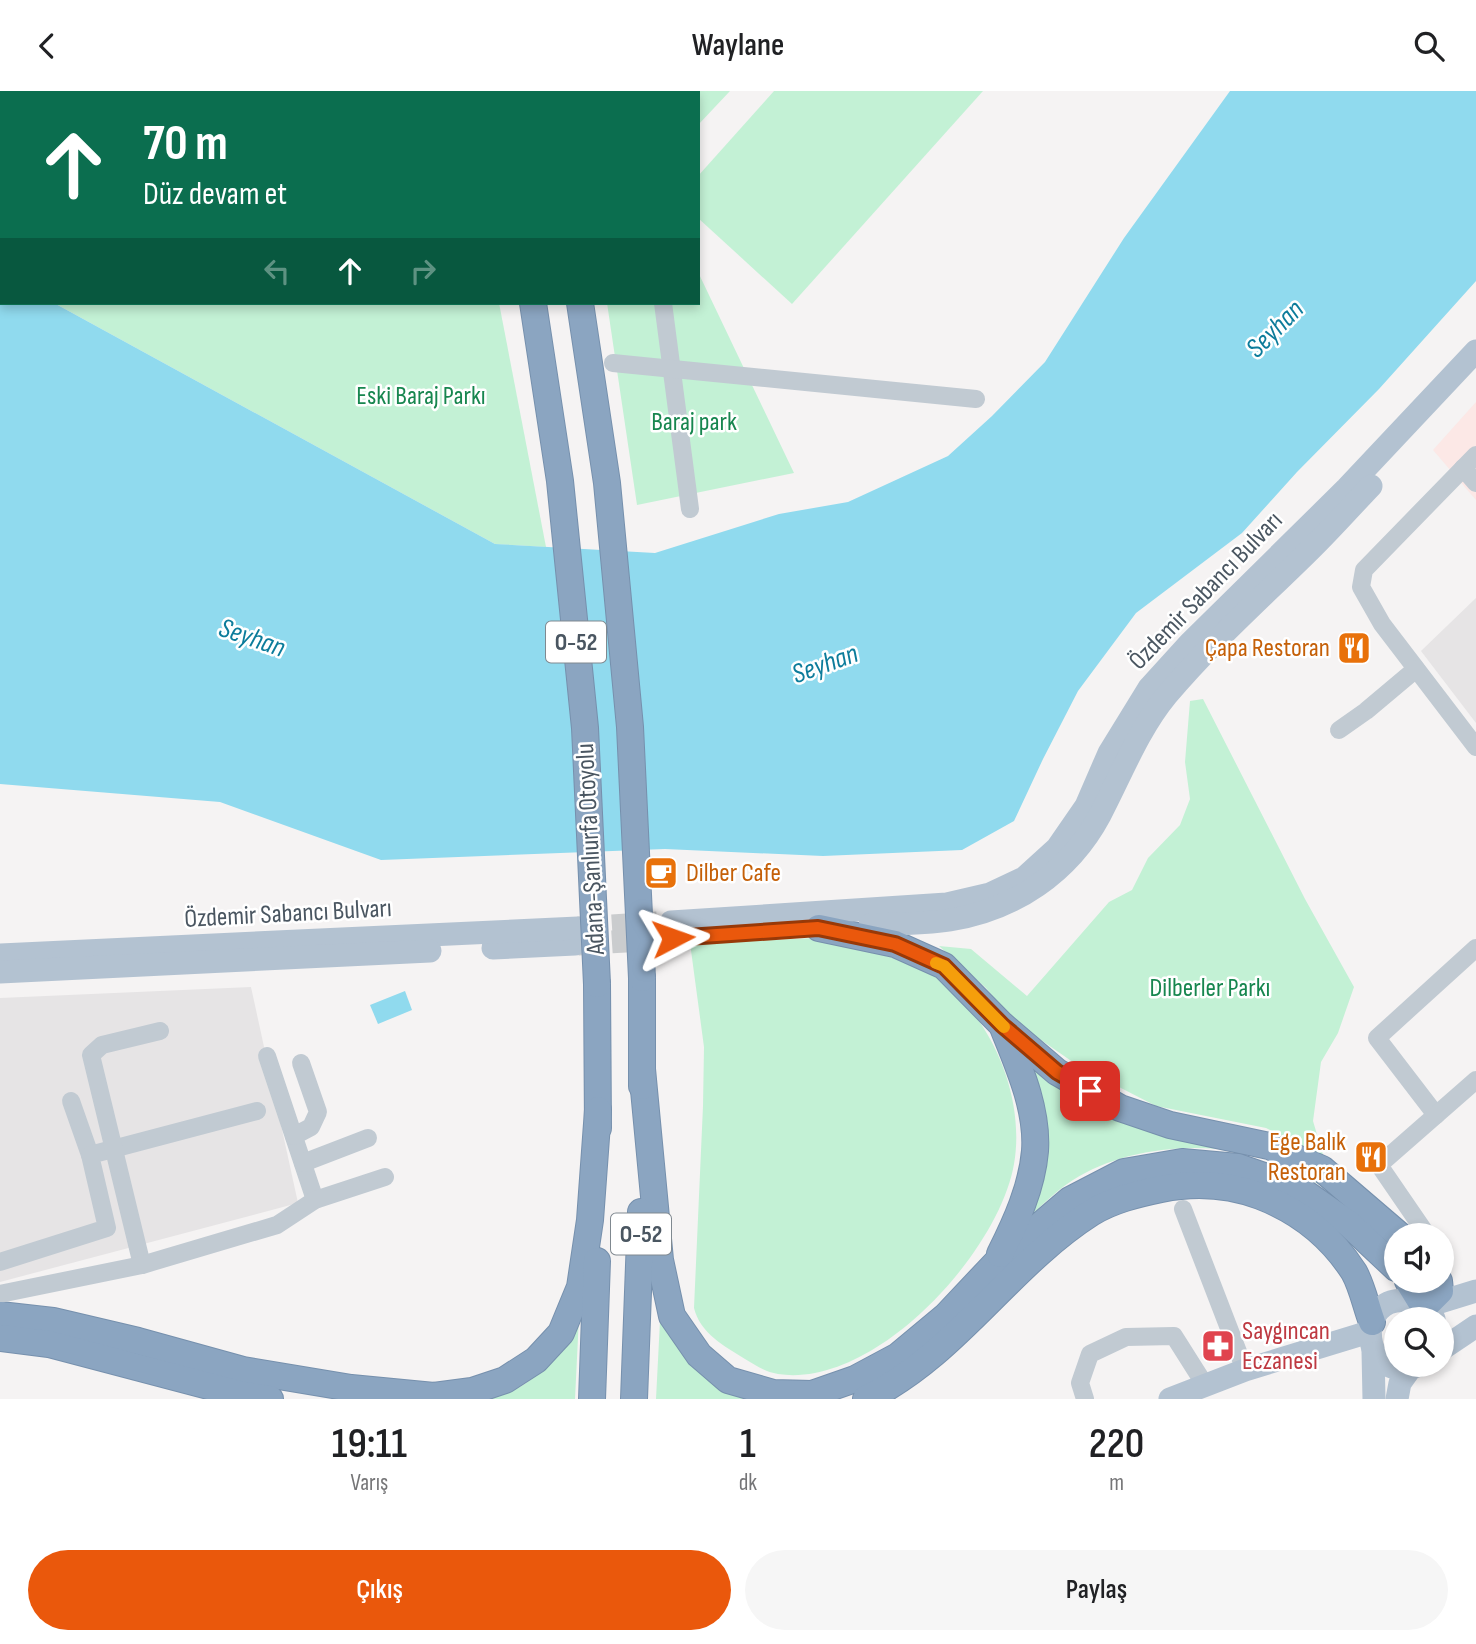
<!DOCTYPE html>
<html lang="tr">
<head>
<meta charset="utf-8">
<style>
	body { margin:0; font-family:"Sofia Sans Condensed",sans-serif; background:#f6f6f6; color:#202124; height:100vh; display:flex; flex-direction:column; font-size:26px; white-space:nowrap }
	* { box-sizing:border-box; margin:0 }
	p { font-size:23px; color:#757577 }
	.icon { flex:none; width:38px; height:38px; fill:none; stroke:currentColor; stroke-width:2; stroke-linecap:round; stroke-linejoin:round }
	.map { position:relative; height:1308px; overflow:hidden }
	.sheet { display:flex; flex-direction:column; background:#fff; flex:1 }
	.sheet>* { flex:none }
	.hud { position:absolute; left:0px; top:0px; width:700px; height:214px; box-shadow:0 4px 10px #0003; background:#0b6e4f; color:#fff; overflow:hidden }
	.controls { position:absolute; left:1384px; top:1132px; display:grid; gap:14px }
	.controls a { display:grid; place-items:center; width:70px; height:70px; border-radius:50%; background:#fff; box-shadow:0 4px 10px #0003; font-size:35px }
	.pin { position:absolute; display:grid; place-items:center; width:60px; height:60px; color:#fff; margin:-30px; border-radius:14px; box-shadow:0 4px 10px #0006 }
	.me { position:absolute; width:77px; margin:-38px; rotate:86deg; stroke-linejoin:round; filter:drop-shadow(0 0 5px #0008) }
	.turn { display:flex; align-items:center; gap:24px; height:147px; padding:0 28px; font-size:32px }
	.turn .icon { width:91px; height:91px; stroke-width:2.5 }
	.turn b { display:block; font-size:49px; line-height:60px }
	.lanes { display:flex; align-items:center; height:66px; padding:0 28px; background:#0003; justify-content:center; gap:35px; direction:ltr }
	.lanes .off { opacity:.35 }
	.eta { display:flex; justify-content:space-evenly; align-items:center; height:119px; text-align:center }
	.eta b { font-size:42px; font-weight:600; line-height:49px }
	.primary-button { display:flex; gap:14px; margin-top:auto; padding:14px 28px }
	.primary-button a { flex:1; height:80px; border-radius:42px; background:#ea580c; color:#fff; font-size:28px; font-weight:600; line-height:80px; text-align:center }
	.primary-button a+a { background:#f6f6f6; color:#202124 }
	header { display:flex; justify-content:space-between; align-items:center; height:91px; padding:0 28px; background:#fff; font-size:32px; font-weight:600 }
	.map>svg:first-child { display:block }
	.education { fill:#e6e4e5 }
	.medical { fill:#fce8e6 }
	.green { fill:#c3f1d5 }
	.water { fill:#90daee }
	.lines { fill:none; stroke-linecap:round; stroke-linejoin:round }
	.major-tunnel { stroke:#caccce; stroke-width:23; stroke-dasharray:23 11; stroke-linecap:butt }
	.highway-casing { stroke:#7690ad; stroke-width:28 }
	.minor { stroke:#c1cad2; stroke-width:18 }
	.major { stroke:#b3c2d1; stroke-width:23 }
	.highway { stroke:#8ba5c1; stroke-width:26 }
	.highway-bridge-casing { stroke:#7690ad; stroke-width:28; stroke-linecap:butt }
	.highway-bridge { stroke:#8ba5c1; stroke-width:26 }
	.route-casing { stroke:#983908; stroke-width:18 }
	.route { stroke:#ea580c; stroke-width:12 }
	.slow { stroke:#f59e0b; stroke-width:12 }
	.labels { text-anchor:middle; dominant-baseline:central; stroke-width:5; stroke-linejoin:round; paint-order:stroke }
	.shield { fill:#fff; stroke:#808990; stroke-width:2 }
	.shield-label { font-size:24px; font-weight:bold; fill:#4a5661 }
	.park-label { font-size:26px; fill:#17864f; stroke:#fff }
	.street-label { font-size:26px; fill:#4a5661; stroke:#fff }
	.food-label { font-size:26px; fill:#c56008; stroke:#fff; text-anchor:end }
	.health-label { font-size:26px; fill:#be3a42; stroke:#fff; text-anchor:start }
	.water-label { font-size:28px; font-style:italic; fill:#0c7c9b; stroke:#fff }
</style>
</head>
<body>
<header><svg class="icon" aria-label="back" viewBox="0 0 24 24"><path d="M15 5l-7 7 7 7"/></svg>Waylane<svg class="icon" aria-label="search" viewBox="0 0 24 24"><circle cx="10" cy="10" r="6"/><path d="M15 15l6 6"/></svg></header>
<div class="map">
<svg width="1476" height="1308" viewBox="0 0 1476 1308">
	<rect width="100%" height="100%" fill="#f5f3f3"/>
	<!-- education -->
	<g class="education">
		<polygon points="1476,507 1476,632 1421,560"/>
		<polygon points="251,896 298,1112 0,1191 0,907"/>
	</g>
	<!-- medical -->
	<polygon class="medical" points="1476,311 1476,409 1433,359"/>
	<!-- green -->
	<g class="green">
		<polygon points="0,0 458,0 458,2 2,2 2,183"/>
		<polygon points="576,0 730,0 698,34 698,2"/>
		<polygon points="774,0 983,0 792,213 698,127 698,85"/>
		<polygon points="698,181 794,382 637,414 607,212 698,212"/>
		<polygon points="54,212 499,212 546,456 495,453"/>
		<polygon points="1203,608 1305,808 1354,896 1338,942 1321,971 1313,1030 1324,1067 1266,1037 1156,1015 1080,976 1012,929 986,897 939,855 971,858 1027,905 1109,811 1132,799 1148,767 1180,734 1190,708 1185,671 1190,610"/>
		<path d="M 816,847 C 855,851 898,862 931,883 C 990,920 1026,1005 1014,1073 C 999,1161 875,1298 778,1283 C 765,1281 755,1274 745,1268 C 724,1255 700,1242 694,1217 L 703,1015 L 704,956 L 690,852 Z"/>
		<path d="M 1024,958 L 1068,994 L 1300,1074 L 1343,1109 C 1327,1099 1310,1087 1293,1078 C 1231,1046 1131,1051 1073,1089 C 1055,1100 1040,1117 1024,1130 Z"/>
		<path d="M 579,1226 L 575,1308 L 488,1308 C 539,1296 554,1266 579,1226 Z"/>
		<polygon points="660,1230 680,1259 765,1308 656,1308"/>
	</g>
	<!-- water -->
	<g class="water">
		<polygon points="1230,0 1476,0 1476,190 1379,298 1297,381 1242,442 1136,522 1078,600 1043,668 1014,730 962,759 823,765 665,758 381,769 220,711 0,693 0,182 2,212 54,212 495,453 655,462 779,423 848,411 948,365 992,325 1045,271 1124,147"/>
		<polygon points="405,900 412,919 378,933 370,914"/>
	</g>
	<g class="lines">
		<!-- major-tunnel -->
		<g class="major-tunnel">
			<polyline points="578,837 657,832"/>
			<polyline points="578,853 673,847"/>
		</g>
		<defs>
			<g id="highway">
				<polyline points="494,0 495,2"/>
				<polyline points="542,0 543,2"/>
				<polyline points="819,837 895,853 944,875 1002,934 1057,981 1090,1000 1120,1017 1170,1034 1269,1055 1322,1078 1399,1144"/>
				<polyline points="597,893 598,1037"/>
				<polyline points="642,978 660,1169 672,1225 699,1264 728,1289 773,1302 812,1303 855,1288 898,1265 946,1225 996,1172 1070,1109 1124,1081 1182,1071 1238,1076 1298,1097 1349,1133 1396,1177"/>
				<polyline points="642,995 642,887"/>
				<path d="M 1000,1163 C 1016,1131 1032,1096 1035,1060 C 1038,1019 1019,976 1004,939"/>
				<polyline points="1408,1190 1424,1216 1440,1200 1439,1190"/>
				<polyline points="0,1224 53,1230 138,1250 243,1279 351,1297 434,1305 472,1300 505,1289 536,1269 561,1242 580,1196 590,1129 598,1019"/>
				<polyline points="0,1247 49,1253 239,1303 270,1308"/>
				<polyline points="592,1308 597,1170"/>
				<polyline points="634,1308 641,1121"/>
				<path d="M 866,1308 C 956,1264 1008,1175 1091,1122 C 1112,1109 1137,1103 1161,1098 C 1195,1091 1228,1093 1260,1105 C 1299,1120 1331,1145 1354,1181 C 1362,1195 1366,1215 1372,1231"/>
			</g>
		</defs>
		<!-- highway casing -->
		<use href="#highway" class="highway-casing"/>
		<!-- minor -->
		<g class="minor">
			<polyline points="631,0 631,2"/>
			<polyline points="126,2 128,0"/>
			<polyline points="663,212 690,418"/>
			<polyline points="613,272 976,308"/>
			<polyline points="1476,364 1364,479 1361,496 1382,533 1476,656"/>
			<polyline points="1463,377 1476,392"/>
			<polyline points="1339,639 1366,620 1416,578"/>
			<polyline points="267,965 315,1109"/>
			<polyline points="71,1010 90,1064"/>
			<polyline points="1436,1024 1377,947 1476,857"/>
			<polyline points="294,1045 311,1036 318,1021 301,972"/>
			<polyline points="303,1072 368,1047"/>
			<polyline points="1183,1118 1245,1279"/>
			<polyline points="1427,1144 1379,1074 1476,989"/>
			<polyline points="1442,1166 1442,1174"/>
			<polyline points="0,1171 107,1137 90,1064 257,1020"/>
			<polyline points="142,1174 91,964 102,954 160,940"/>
			<polyline points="0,1203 142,1174 277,1134 315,1109 385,1086"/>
			<polyline points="1085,1308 1080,1292 1090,1263 1126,1246 1174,1245 1205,1294"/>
		</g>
		<!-- major -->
		<g class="major">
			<polyline points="671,831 947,813 990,803 1024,787 1057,757 1086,715 1109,662 1149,597 1189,553 1347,397 1476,260"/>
			<path d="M 870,834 C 896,833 924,833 950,829 C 1014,819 1069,782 1100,724 C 1121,684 1138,639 1167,604 C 1209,554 1258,510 1305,464 C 1328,442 1349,418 1371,395"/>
			<polyline points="493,857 575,853"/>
			<polyline points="0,864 578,837"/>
			<polyline points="0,881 430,860"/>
			<polyline points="1424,1216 1476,1200"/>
			<polyline points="1442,1258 1476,1235"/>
			<polyline points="1373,1260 1374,1308"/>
			<path d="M 1420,1274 C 1359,1297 1353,1201 1409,1210 C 1420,1212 1429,1218 1434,1228"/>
			<polyline points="1170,1308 1245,1279 1369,1241"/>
			<polyline points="1397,1308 1400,1292 1410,1278"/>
		</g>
		<!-- highway -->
		<use href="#highway" class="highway"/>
		<defs>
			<g id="highway-bridge">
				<polyline points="533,212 560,390 585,637 597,893"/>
				<polyline points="580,212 607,392 630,636 642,887"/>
			</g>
		</defs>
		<!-- highway-bridge casing -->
		<use href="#highway-bridge" class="highway-bridge-casing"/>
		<!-- highway-bridge -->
		<use href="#highway-bridge" class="highway-bridge"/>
	</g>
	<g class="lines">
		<defs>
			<polyline id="route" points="673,847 818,837 895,853 944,875 1002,934 1057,981 1090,1000"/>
		</defs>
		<!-- route casing -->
		<use href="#route" class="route-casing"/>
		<!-- route -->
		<use href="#route" class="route"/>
		<!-- slow -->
		<polyline class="slow" points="936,872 944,875 1004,936"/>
	</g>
	<!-- icons -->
	<defs>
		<symbol id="restaurant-square" viewBox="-11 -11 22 22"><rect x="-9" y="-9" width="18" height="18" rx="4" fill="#e8710a" stroke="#fff"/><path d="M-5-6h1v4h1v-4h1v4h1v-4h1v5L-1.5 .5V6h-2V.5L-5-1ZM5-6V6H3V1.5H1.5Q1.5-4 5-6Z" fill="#fff"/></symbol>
		<symbol id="cafe-square" viewBox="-11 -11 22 22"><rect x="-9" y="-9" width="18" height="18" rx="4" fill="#e8710a" stroke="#fff"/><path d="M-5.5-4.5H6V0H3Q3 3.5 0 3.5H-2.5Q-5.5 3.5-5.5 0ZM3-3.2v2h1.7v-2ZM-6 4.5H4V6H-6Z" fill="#fff"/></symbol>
		<symbol id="pharmacy-square" viewBox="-11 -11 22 22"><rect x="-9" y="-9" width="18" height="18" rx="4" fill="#e0444e" stroke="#fff"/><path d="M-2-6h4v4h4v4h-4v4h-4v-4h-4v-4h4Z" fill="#fff"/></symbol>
	</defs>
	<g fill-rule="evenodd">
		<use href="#restaurant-square" x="1335" y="538" width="38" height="38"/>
		<use href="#cafe-square" x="642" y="763" width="38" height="38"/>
		<use href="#restaurant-square" x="1352" y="1047" width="38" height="38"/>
		<use href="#pharmacy-square" x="1199" y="1236" width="38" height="38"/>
	</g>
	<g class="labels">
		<!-- shield labels -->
		<g class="shield">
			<rect x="546" y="530.5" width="60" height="41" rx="5"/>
			<rect x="611" y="1122.5" width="60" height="41" rx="5"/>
		</g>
		<g class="shield-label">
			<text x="576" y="551">O-52</text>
			<text x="641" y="1143">O-52</text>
		</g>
		<!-- park labels -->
		<g class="park-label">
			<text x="421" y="305">Eski Baraj Parkı</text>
			<text x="694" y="331">Baraj park</text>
			<text x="1210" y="897">Dilberler Parkı</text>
		</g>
		<!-- street labels -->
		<g class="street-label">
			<text transform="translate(1206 500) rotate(-46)">Özdemir Sabancı Bulvarı</text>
			<text transform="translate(591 758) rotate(-93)">Adana-Şanlıurfa Otoyolu</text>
			<text transform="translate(288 823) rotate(-3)">Özdemir Sabancı Bulvarı</text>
		</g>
		<!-- food labels -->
		<g class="food-label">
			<text x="1330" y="557">Çapa Restoran</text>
			<text x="686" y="782" text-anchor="start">Dilber Cafe</text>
			<text x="1346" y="1051">Ege Balık<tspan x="1346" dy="30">Restoran</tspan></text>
		</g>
		<!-- health labels -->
		<g class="health-label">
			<text x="1242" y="1240">Saygıncan<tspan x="1242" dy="30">Eczanesi</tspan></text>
		</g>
		<!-- water labels -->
		<g class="water-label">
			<text transform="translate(1275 238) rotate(-45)">Seyhan</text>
			<text transform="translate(252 547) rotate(19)">Seyhan</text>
			<text transform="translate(825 573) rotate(-20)">Seyhan</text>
		</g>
	</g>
</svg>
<div class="controls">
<a><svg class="icon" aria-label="sound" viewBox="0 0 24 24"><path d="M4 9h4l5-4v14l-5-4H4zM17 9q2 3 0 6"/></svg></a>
<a><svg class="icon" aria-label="search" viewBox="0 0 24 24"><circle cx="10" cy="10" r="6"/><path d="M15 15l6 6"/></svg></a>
</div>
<div class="pin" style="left:1090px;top:1000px;background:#d93025"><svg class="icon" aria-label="arrive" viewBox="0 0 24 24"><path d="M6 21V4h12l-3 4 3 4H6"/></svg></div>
<svg class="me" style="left:673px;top:847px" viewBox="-20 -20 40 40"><path d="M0-17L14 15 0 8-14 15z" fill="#ea580c" stroke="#fff" stroke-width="4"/></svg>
<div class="hud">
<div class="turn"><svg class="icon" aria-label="ahead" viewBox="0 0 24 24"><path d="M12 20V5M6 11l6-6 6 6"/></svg><div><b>70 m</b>Düz devam et</div></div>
<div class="lanes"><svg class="icon off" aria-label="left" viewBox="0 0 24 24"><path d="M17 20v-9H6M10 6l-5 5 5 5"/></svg><svg class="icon" aria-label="ahead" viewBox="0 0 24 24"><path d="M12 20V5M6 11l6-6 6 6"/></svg><svg class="icon off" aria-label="right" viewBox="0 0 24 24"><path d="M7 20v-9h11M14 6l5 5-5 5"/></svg></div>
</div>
</div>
<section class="sheet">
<div class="eta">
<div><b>19:11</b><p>Varış</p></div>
<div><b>1</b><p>dk</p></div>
<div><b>220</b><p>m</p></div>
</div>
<div class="primary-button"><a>Çıkış</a><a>Paylaş</a></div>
</section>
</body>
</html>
